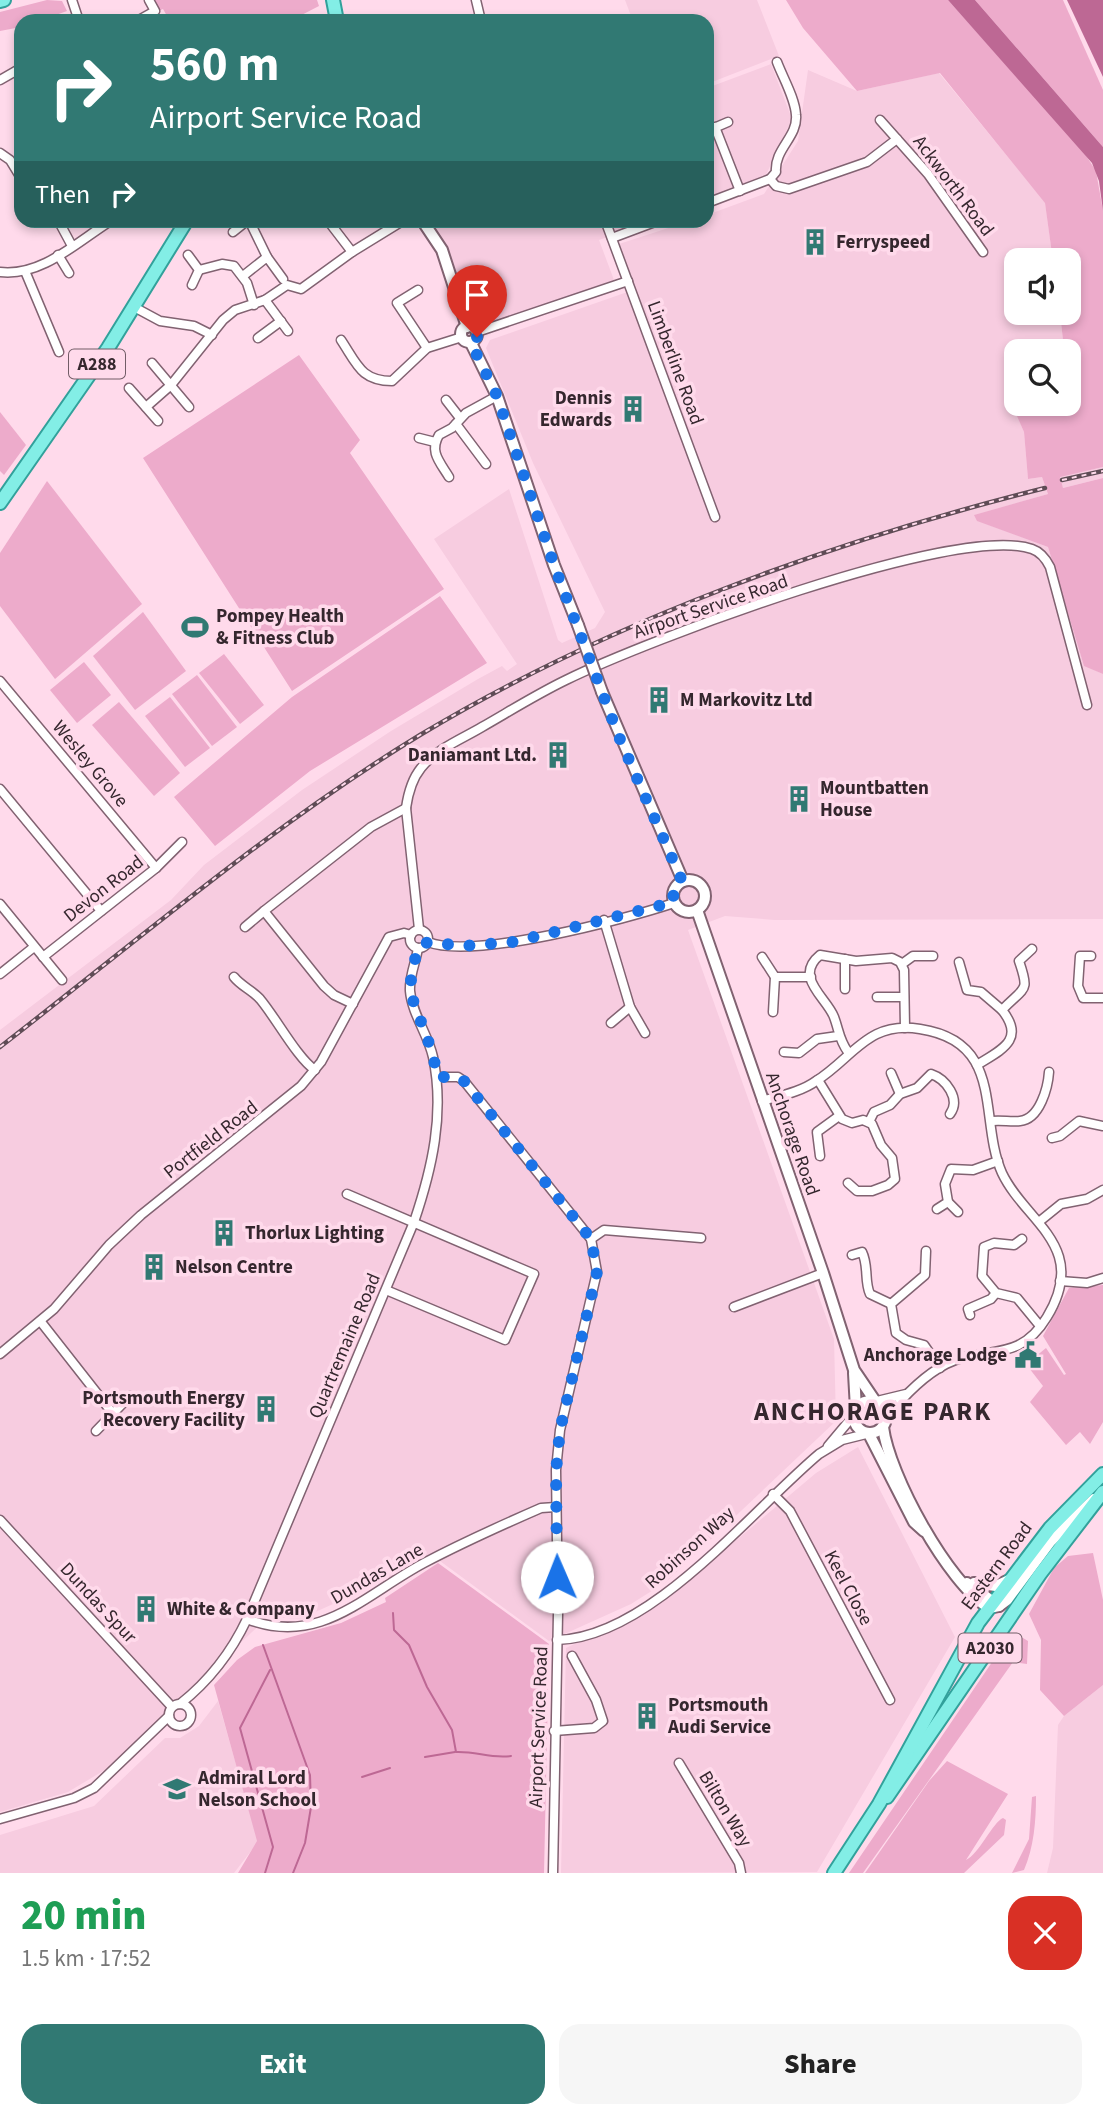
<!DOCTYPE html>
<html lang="en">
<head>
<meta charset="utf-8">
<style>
	body { margin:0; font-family:"Source Sans 3",sans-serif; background:#f6f6f6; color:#222; height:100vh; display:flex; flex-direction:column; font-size:26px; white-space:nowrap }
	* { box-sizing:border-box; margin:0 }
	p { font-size:23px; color:#767676 }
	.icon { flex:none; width:38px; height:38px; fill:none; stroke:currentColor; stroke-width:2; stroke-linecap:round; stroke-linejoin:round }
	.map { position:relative; height:1873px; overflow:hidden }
	.side { display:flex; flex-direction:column; background:#fff; flex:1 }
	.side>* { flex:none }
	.guide { position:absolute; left:14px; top:14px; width:700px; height:214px; border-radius:21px; box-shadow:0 4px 10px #0003; background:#317973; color:#fff; overflow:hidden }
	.buttons { position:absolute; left:1004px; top:248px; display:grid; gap:14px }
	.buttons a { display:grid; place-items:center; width:77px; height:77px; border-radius:14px; background:#fff; box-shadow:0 4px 10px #0003; font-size:35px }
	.pin { position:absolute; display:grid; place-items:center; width:60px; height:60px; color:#fff; margin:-72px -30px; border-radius:50% 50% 50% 0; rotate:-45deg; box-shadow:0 0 7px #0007 }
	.pin .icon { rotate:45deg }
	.me { position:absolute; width:77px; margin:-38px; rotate:359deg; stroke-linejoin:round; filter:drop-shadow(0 0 5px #0008) }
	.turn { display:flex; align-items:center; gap:24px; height:147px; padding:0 21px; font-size:32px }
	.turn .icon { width:91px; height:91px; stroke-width:2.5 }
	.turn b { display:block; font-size:49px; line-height:60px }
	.then { display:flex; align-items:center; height:66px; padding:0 21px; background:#0003; gap:14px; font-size:26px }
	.round { display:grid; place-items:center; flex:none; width:74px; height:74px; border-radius:21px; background:#f6f6f6 }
	.overview { display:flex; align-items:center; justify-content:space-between; height:119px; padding:0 21px }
	h1 { font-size:42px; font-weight:800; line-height:52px; color:#1e9e55 }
	.cta { display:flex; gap:14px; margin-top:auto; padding:14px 21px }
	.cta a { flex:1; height:80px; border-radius:21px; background:#317973; color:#fff; font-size:28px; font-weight:800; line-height:80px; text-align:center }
	.cta a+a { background:#f6f6f6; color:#222 }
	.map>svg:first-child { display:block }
	.built { fill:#f7cce0 }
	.green { fill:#edabcb }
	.water { fill:#bd6894 }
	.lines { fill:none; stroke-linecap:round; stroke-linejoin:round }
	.stream { stroke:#bd6894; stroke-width:2 }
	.street-casing { stroke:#816271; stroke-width:11 }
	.secondary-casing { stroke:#816271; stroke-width:14 }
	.primary-casing { stroke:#32a19b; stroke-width:16 }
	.street { stroke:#fff; stroke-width:8 }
	.secondary { stroke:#fff; stroke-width:10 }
	.primary { stroke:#83eee6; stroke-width:12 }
	.rail-casing { stroke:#5f4c56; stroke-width:4.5 }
	.rail { stroke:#ffdaeb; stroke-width:2; stroke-dasharray:5; stroke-linecap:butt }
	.secondary-bridge-casing { stroke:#816271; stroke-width:14; stroke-linecap:butt }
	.secondary-bridge { stroke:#fff; stroke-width:10 }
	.route { stroke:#1a73e8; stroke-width:12; stroke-dasharray:0 21.6 }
	.labels { text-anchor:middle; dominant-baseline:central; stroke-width:7; stroke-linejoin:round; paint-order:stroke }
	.shield { fill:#ffdaeb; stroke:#725d67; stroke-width:2 }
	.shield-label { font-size:18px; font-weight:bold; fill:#35272e }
	.street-label { font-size:19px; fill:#35272e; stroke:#ffdaeb }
	.poi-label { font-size:19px; font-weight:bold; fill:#35272e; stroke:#ffdaeb; text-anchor:start }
	.district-label { font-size:26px; font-weight:bold; letter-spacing:2px; fill:#35272e; stroke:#ffdaeb }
</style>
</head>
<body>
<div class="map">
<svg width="1103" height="1873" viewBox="0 0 1103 1873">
	<rect width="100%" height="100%" fill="#ffdaeb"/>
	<!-- built -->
	<g class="built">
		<polygon points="625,0 757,0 779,56 707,84 707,21 633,21"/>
		<polygon points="771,64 792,119 765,177 707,201 707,88"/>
		<polygon points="808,70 857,91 939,73 1045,202 1053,261 1017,261 1017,313 1060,313 1063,340 1058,352 1017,352 1017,397 1010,398 1024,432 1028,479 1042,477 1048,494 975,515 978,521 1048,547 1084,665 1103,674 1103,919 775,920 725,916 688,930 834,1339 836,1421 666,1582 631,1604 549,1641 440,1561 432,1559 300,1619 268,1617 108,1768 68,1792 0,1812 0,1030 171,900 204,865 302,790 391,731 478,679 502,666 507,671 517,664 434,539 509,489 558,640 562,643 595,628 605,612 533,463 486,348 490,340 636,289 619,244 690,221 707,220 707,215 764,194 798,141"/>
		<polygon points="427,221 653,221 599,240 614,280 476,329 441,240"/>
		<polygon points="1103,467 1103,478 1063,488 1059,476"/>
		<polygon points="858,1447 955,1637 817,1872 561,1873 566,1648 663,1602 816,1473"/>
		<polygon points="1103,1685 1103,1873 1047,1873 1053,1848 1058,1725 1064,1716"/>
		<polygon points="218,1701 258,1842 234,1873 0,1873 0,1835 94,1806 165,1738 180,1738 199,1726"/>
	</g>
	<!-- green -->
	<g class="green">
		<polygon points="47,0 62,1 67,11 39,21 21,21 21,27 0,31 0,12"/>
		<polygon points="153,0 317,0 319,6 290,21 170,21 163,9 158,11"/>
		<polygon points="786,0 948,0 1083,151 1096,171 1103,211 1103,467 1060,477 1063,488 1103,478 1103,674 1084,666 1048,547 977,521 974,515 1048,494 1042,477 1028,479 1024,432 1009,398 1017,397 1017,404 1069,404 1069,352 1058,352 1063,340 1060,313 1069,313 1069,261 1053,261 1045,203 940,73 857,91 803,28"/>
		<polygon points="975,0 1063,0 1103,90 1103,147"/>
		<polygon points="299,355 360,440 350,453 444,589 292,691 143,458"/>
		<polygon points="0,412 26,445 4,475 0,471"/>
		<polygon points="47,481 142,604 55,679 0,606 0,553"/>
		<polygon points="440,596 487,663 310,771 215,846 174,797 292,697"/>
		<polygon points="143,612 186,671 135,710 93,656"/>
		<polygon points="224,654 264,705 240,724 199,673"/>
		<polygon points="84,662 111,695 77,723 50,690"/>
		<polygon points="197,675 237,727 212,746 172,694"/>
		<polygon points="170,697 210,748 185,767 145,716"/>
		<polygon points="119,702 180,773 154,796 92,725"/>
		<polygon points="1103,1285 1103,1422 1090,1444 1080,1432 1066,1445 1030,1402 1043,1386 1029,1368 1037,1361 1035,1357 1046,1348 1064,1375 1066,1374 1043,1336 1069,1288"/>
		<polygon points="1093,1553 1103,1600 1103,1685 1064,1716 1040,1690 1041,1640 1029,1614 1054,1568 1068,1556"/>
		<polygon points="438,1563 549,1644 544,1873 238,1873 257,1841 214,1685 237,1660 255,1647 341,1623 386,1602 385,1598"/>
		<polygon points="1018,1635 1028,1641 1027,1664 1013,1662 863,1873 849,1873 1005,1643"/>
		<path d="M 947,1761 L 1008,1794 L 966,1860 C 979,1854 993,1822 1003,1818 L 1006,1820 L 1004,1835 L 964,1873 L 865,1873 L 929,1781 Z"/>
		<path d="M 1036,1796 C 1036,1821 1034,1847 1024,1870 L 1012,1873 L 1029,1839 L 1032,1797 Z"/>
	</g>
	<!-- water -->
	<g class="water">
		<polygon points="948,0 975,0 1103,147 1103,211 1099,181 1092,163"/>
		<polygon points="1067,0 1103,0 1103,77"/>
	</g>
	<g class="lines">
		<!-- stream -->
		<g class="stream">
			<path d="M 393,1613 L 394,1630 L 409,1645 L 427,1687 L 452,1730 L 456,1752 C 476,1751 491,1759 511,1756"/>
			<polyline points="263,1645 310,1775 311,1807 305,1843 293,1873"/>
			<polyline points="425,1757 455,1752"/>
			<polyline points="362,1777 390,1768"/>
			<polyline points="265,1873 273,1847 240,1728 270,1670"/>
		</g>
		<defs>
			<g id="street">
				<polyline points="72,0 79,21"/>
				<polyline points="476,0 481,21"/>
				<polyline points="137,21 155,11 149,0"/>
				<polyline points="0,80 21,68"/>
				<polyline points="880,120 928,174 983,252"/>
				<polyline points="715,127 740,191"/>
				<polyline points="707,131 728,122"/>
				<polyline points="0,153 10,160 21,178"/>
				<polyline points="770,179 776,186 789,189 867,162 897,139"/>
				<path d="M 707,203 L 770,179 L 776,172 C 774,149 798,137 796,115 C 795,98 783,78 777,62"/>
				<polyline points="58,220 72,246"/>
				<polyline points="249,220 267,257"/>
				<polyline points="605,220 715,517"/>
				<polyline points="329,222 352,252"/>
				<polyline points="233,232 248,220"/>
				<polyline points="612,238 660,220"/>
				<polyline points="58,255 69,273"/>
				<polyline points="188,255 199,270 192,285"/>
				<polyline points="199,270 222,264 234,266 247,283 254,305"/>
				<polyline points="25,271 59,352"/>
				<path d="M 0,272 C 42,277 78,241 112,220"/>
				<polyline points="243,276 267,257 283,279"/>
				<polyline points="418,290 397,303 427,348"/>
				<polyline points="265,300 288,331"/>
				<polyline points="134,307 160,321 194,326 212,335"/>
				<polyline points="477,332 628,281"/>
				<polyline points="258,338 281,321"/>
				<path d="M 341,340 C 357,364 361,381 392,381 L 427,348 L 462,337"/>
				<polyline points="152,363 189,407"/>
				<polyline points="129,388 158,421"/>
				<polyline points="446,400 460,418"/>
				<polyline points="146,407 171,385 223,320 235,310 265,300 287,285 301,289 352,252 404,220"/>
				<polyline points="456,424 486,464"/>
				<polyline points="419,438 435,442"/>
				<path d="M 449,477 C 440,462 429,452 439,435 L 452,428 L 466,413 L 497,396"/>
				<polyline points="0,681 156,868"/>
				<polyline points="0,789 101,911"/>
				<polyline points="0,904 62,980"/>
				<polyline points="604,920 630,1007 645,1033"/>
				<polyline points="245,927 264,911"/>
				<path d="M 419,929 L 406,808 C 408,794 412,779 421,768 C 436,749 462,739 482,727 C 510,711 537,694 566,680 C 645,641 956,523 1032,549 C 1041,552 1046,559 1050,567 L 1087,705"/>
				<circle cx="419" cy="939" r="9"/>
				<path d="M 428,942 C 473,960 626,919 674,903"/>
				<polyline points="1091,956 1080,956 1078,986 1083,998 1103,998"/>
				<polyline points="43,957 156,868 182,842"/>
				<polyline points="762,957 775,977"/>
				<polyline points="959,962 967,990 981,992 1002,1010"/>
				<polyline points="902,964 913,956 933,956"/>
				<polyline points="0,974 34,947"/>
				<path d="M 234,977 C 241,986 252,990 260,999 C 276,1018 298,1059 315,1070"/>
				<polyline points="845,989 845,959"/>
				<polyline points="877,997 904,997"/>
				<polyline points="353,1004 334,995 324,986 264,911 371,827 406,808"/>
				<polyline points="773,1012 775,977 811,977"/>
				<polyline points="611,1023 630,1007"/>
				<polyline points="784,1052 799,1053 817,1039 838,1036"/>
				<path d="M 848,1052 C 839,1040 839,1030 834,1017 C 827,998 793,977 820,955 L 856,961 L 892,958 L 900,962 L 904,970 L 905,1028"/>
				<path d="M 977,1065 C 1001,1050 1026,1040 1002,1010 C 1025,986 1030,993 1019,961 L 1032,949"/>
				<polyline points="891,1073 900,1094"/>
				<polyline points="437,1077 458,1077 464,1081 591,1239 597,1272 560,1430 556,1470 558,1614 553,1873"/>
				<polyline points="818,1080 842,1119 852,1123 863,1120 872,1124 881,1145 892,1158 895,1179 888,1185 872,1191 857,1191 848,1183"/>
				<path d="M 762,1101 C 779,1096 801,1092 816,1081 C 853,1058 868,1020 920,1029 C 1006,1042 978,1119 1002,1173 C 1025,1222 1090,1246 1047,1317 C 1019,1364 984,1345 946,1364 C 923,1376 903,1397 887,1417"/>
				<path d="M 992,1121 C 1002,1120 1011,1122 1020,1121 C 1040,1119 1048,1087 1049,1072"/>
				<path d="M 869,1122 L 874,1112 L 890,1105 L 900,1094 L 917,1088 L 931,1074 C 946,1079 961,1099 950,1114"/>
				<polyline points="1052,1138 1060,1136 1079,1121 1103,1126"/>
				<polyline points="820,1156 817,1132 839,1116"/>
				<polyline points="347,1194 534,1274 505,1340 386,1290"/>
				<polyline points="948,1202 958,1212"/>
				<polyline points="937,1209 948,1202 945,1184 951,1169 973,1170 998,1161"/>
				<polyline points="1040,1221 1061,1204 1087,1199 1103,1190"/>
				<polyline points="591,1239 604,1230 701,1238"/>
				<polyline points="1022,1239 1014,1245 994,1243 984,1247 982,1276 996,1293 1017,1298 1040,1326"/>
				<polyline points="926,1251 925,1275 891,1304 896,1333 906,1340 924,1345 940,1368"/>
				<path d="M 852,1255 L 862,1252 C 869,1266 864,1281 870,1294 L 891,1304"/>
				<polyline points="1060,1281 1087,1283 1103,1278"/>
				<polyline points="734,1307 823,1273"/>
				<polyline points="970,1315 968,1309 991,1299 996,1293"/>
				<polyline points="41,1322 114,1415"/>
				<polyline points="0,1354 54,1309 109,1245 141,1215 301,1086 321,1062 389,937 404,933 411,935"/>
				<polyline points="877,1401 906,1394"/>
				<polyline points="96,1431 130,1396"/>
				<polyline points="828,1446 854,1415"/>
				<polyline points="773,1494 790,1511 890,1700"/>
				<polyline points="0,1520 172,1707"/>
				<path d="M 247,1619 C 320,1647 364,1595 424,1563 C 462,1543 502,1525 541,1508 L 556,1507"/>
				<path d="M 557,1640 C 650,1638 750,1512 819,1454 L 842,1440 L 866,1434"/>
				<path d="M 180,1704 C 209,1681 231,1653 247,1619 L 414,1222 C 432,1169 445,1113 433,1057 C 428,1034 412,1014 410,991 C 409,976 416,962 418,948"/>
				<circle cx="180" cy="1715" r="11"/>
				<polyline points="554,1731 594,1728 603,1721 596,1700 572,1656"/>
				<polyline points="679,1763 739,1863 741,1873"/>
				<polyline points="0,1819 74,1798 94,1788 169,1716"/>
			</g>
			<g id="secondary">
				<polyline points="422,220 442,250 467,327"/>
				<circle cx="469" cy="334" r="8"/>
				<polyline points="471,343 497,396 554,565 578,625"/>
				<polyline points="602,692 683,881"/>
				<circle cx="689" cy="896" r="16"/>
				<polyline points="697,910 823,1273 854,1370 875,1401"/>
				<polyline points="854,1373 856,1409"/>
				<circle cx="870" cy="1417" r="16"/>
				<path d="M 883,1427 C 889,1475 948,1583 989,1608 L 999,1606 L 1007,1600 L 1050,1542 L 1094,1499"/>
				<polyline points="869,1434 914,1522 924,1531"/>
				<polyline points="967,1583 999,1606"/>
				<polyline points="974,1583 996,1586 1009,1580"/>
			</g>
			<g id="primary">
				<polyline points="333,0 337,21"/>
				<polyline points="0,1 4,0"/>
				<polyline points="0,503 108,348 187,220"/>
				<polyline points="887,1797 1040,1574 1103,1492"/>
				<polyline points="834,1873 879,1804 978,1623 1050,1528 1103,1474"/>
			</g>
		</defs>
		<!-- street casing -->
		<use href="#street" class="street-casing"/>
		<!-- secondary casing -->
		<use href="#secondary" class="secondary-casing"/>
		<!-- primary casing -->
		<use href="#primary" class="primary-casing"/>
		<!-- street -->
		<use href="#street" class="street"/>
		<!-- secondary -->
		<use href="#secondary" class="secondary"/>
		<!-- primary -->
		<use href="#primary" class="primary"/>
		<defs>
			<g id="rail">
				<polyline points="1062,480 1103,471"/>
				<path d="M 0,1047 C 137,941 272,825 420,735 C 608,622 833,541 1045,488"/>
			</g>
		</defs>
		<!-- rail casing -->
		<use href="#rail" class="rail-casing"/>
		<!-- rail -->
		<use href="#rail" class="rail"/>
		<defs>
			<polyline id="secondary-bridge" points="578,625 602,692"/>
		</defs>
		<!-- secondary-bridge casing -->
		<use href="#secondary-bridge" class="secondary-bridge-casing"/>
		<!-- secondary-bridge -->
		<use href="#secondary-bridge" class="secondary-bridge"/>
	</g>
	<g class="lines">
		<!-- route -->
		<polyline class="route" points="477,337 471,343 497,396 554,565 619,737 682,881 673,892 674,902 514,942 462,946 428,942 418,948 411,975 411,995 433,1054 437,1077 458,1077 464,1081 591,1239 597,1272 560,1430 556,1471 557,1577"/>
	</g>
	<!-- icons -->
	<defs>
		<symbol id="building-bare" viewBox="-9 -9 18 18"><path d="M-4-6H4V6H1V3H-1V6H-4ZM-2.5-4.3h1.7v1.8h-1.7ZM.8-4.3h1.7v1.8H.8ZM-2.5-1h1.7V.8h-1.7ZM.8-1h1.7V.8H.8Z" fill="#317973" stroke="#ffdaeb" stroke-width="2.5" paint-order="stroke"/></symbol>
		<symbol id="stadium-bare" viewBox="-9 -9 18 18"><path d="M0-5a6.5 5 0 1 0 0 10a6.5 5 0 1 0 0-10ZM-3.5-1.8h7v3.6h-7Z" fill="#317973" stroke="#ffdaeb" stroke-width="2.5" paint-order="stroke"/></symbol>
		<symbol id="civic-bare" viewBox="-9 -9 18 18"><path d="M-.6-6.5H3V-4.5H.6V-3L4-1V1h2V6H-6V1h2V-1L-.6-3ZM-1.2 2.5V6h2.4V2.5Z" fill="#317973" stroke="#ffdaeb" stroke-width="2.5" paint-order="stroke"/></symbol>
		<symbol id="school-bare" viewBox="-9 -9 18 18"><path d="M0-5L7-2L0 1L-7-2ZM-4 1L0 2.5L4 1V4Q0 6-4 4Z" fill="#317973" stroke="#ffdaeb" stroke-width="2.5" paint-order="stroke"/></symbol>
	</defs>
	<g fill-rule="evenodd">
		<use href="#building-bare" x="796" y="223" width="38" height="38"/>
		<use href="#building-bare" x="614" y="390" width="38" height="38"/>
		<use href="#stadium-bare" x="176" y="608" width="38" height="38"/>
		<use href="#building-bare" x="640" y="681" width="38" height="38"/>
		<use href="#building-bare" x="539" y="736" width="38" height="38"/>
		<use href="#building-bare" x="780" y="780" width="38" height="38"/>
		<use href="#building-bare" x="205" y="1214" width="38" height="38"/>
		<use href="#building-bare" x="135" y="1248" width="38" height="38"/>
		<use href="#civic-bare" x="1009" y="1336" width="38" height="38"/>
		<use href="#building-bare" x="247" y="1390" width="38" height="38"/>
		<use href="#building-bare" x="127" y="1590" width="38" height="38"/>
		<use href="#building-bare" x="628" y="1697" width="38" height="38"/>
		<use href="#school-bare" x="158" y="1770" width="38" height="38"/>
	</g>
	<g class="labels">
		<!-- shield labels -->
		<g class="shield">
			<rect x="69" y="349.5" width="56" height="29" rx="5"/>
			<rect x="958.5" y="1633.5" width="63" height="29" rx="5"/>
		</g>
		<g class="shield-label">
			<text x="97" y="364">A288</text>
			<text x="990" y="1648">A2030</text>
		</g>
		<!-- street labels -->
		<g class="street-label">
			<text transform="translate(953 186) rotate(53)">Ackworth Road</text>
			<text transform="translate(675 363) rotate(70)">Limberline Road</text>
			<text transform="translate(711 607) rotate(-19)">Airport Service Road</text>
			<text transform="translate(90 764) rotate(50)">Wesley Grove</text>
			<text transform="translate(104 889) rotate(-38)">Devon Road</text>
			<text transform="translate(792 1134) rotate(71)">Anchorage Road</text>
			<text transform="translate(211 1140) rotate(-38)">Portfield Road</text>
			<text transform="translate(345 1346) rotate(-67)">Quartremaine Road</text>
			<text transform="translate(690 1548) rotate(-42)">Robinson Way</text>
			<text transform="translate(997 1566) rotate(-53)">Eastern Road</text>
			<text transform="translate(377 1574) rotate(-30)">Dundas Lane</text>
			<text transform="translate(848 1588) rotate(62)">Keel Close</text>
			<text transform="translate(98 1603) rotate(47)">Dundas Spur</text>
			<text transform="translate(539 1727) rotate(-88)">Airport Service Road</text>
			<text transform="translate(725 1809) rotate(59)">Bilton Way</text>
		</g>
		<!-- poi labels -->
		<g class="poi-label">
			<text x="836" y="242">Ferryspeed</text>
			<text x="612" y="398" text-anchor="end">Dennis<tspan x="612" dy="22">Edwards</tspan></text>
			<text x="216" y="616">Pompey Health<tspan x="216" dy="22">&amp; Fitness Club</tspan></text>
			<text x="680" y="700">M Markovitz Ltd</text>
			<text x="537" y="755" text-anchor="end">Daniamant Ltd.</text>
			<text x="820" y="788">Mountbatten<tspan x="820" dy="22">House</tspan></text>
			<text x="245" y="1233">Thorlux Lighting</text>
			<text x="175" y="1267">Nelson Centre</text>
			<text x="1007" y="1355" text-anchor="end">Anchorage Lodge</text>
			<text x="245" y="1398" text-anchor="end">Portsmouth Energy<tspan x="245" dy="22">Recovery Facility</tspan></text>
			<text x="167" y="1609">White &amp; Company</text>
			<text x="668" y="1705">Portsmouth<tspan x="668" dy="22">Audi Service</tspan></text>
			<text x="198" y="1778">Admiral Lord<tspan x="198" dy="22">Nelson School</tspan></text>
		</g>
		<!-- district labels -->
		<g class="district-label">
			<text x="873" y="1411">ANCHORAGE PARK</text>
		</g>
	</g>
</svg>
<div class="buttons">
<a><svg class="icon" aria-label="sound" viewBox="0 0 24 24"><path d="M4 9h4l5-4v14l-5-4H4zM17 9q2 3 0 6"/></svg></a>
<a><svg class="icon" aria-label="search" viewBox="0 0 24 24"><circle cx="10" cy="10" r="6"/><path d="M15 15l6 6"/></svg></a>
</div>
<div class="pin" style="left:477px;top:337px;background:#d93025"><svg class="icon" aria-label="arrive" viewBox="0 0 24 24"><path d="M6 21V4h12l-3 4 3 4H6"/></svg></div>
<svg class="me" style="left:557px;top:1577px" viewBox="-20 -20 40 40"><circle r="19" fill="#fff"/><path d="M0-13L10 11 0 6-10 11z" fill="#1a73e8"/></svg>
<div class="guide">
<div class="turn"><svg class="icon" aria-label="right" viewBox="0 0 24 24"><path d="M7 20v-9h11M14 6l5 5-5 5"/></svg><div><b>560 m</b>Airport Service Road</div></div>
<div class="then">Then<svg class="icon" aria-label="right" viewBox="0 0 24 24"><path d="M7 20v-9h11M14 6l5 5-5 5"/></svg></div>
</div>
</div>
<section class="side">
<div class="overview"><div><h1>20 min</h1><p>1.5 km · 17:52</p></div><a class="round" style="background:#d93025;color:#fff"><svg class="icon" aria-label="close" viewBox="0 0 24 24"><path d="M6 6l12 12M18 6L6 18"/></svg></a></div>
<div class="cta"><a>Exit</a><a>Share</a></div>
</section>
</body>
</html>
